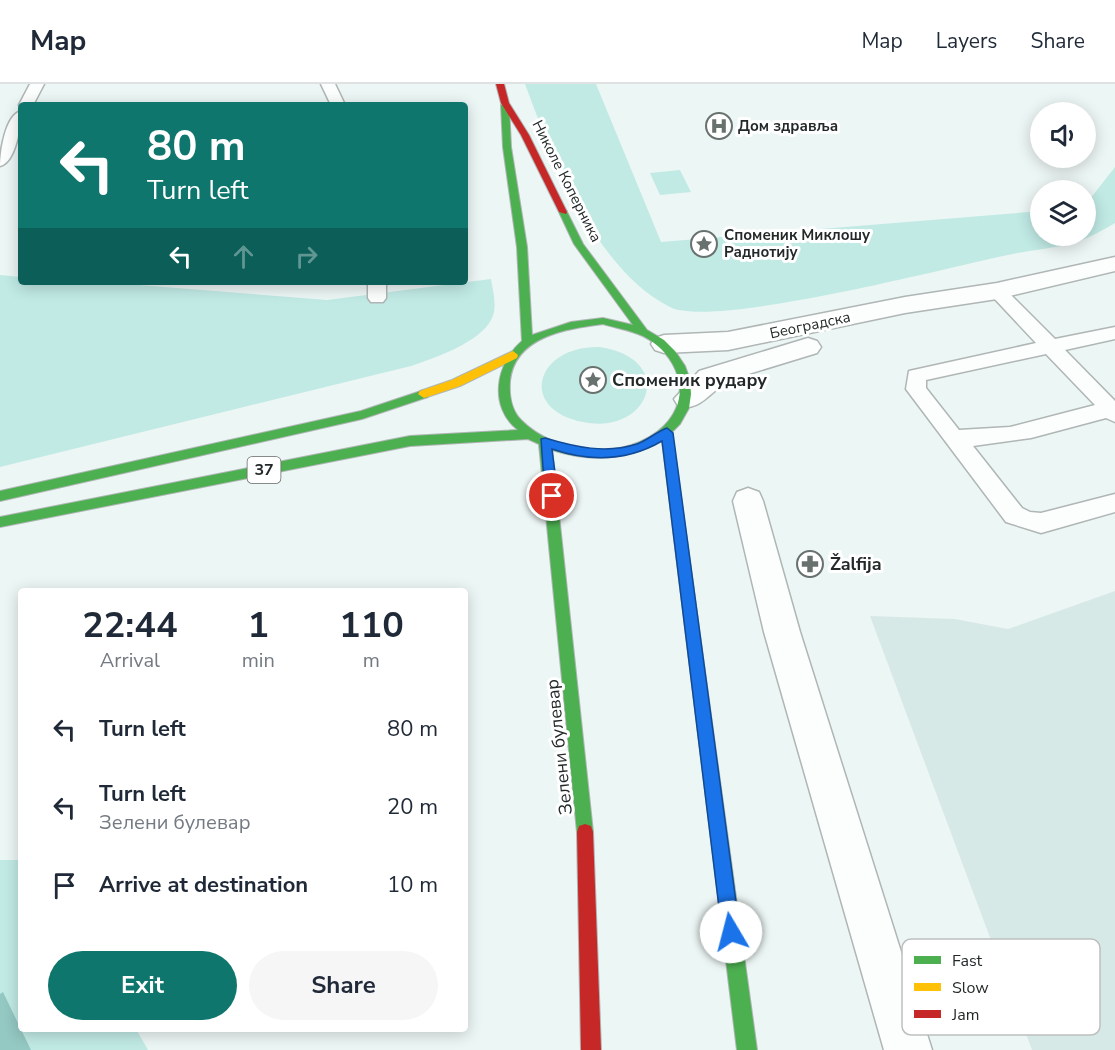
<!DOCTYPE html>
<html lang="en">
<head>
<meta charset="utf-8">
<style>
	body { margin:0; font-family:"Nunito Sans",sans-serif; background:#f6f6f7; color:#1f2937; height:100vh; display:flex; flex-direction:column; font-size:22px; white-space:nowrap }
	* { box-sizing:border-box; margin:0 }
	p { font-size:20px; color:#747a83 }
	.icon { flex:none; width:33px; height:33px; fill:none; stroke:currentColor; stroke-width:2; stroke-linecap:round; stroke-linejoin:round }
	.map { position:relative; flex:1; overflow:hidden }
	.drawer { position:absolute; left:18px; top:504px; width:450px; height:444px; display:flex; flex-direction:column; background:#fff; border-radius:6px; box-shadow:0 3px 15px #0003 }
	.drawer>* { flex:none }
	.top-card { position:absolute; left:18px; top:18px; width:450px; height:183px; border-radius:6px; box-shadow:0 3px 15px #0003; background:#0f766e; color:#fff; overflow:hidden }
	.buttons { position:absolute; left:1030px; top:18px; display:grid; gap:12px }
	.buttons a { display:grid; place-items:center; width:66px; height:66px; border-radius:50%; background:#fff; box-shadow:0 3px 15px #0003; font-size:30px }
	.pin { position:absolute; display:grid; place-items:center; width:51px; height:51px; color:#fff; margin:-26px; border:3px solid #fff; border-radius:50%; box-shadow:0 2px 6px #0007 }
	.me { position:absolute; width:66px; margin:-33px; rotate:352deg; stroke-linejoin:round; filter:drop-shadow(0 0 4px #0008) }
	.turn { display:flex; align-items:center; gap:21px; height:126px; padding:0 30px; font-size:27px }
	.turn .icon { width:78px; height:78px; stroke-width:2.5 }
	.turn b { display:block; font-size:42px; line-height:51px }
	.lanes { display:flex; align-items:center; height:57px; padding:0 30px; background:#0003; justify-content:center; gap:30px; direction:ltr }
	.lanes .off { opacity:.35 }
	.eta { display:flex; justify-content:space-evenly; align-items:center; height:102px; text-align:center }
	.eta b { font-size:36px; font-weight:700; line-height:42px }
	.action { display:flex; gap:12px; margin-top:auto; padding:12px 30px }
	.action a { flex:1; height:69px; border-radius:36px; background:#0f766e; color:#fff; font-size:24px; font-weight:700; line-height:69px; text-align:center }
	.action a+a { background:#f6f6f7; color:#1f2937 }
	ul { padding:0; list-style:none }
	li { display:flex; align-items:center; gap:18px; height:78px; padding:0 30px }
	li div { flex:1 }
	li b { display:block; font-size:22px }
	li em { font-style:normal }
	header { display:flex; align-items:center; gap:36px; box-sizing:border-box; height:84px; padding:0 30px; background:#fff; border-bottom:2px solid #e0e1e3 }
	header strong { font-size:28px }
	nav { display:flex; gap:33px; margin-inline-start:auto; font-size:21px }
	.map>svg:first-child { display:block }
	.built { fill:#d7e9e6 }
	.green { fill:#c1eae5 }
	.water { fill:#94c8c2 }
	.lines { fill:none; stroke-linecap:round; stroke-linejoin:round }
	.lane-casing { stroke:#afb6b5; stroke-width:3 }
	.street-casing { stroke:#afb6b5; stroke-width:3 }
	.fast-casing { stroke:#afb6b5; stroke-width:2 }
	.slow-casing { stroke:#afb6b5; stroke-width:2 }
	.jam-casing { stroke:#afb6b5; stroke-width:2 }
	.lane { fill:#fcfefd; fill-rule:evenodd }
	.street { fill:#fcfefd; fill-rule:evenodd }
	.fast { fill:#4caf50; fill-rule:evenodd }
	.slow { fill:#ffc107; fill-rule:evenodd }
	.jam { fill:#c62828; fill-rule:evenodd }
	.route { fill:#1a73e8; stroke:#114b97; stroke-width:1.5 }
	.labels { text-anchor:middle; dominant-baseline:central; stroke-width:6; stroke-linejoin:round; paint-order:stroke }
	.far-poi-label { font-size:15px; font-weight:bold; fill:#232928; stroke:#fff; text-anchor:start }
	.far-street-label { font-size:15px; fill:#232928; stroke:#fff }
	.shield { fill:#fff; stroke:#656968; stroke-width:1.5 }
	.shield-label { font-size:16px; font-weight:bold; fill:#232928 }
	.poi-label { font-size:18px; font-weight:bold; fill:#232928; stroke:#fff; text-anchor:start }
	.street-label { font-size:18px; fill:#232928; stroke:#fff }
	.key { fill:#fff; stroke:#bdbfbe; stroke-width:1.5 }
	.key-label { font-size:16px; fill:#232928 }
</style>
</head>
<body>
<header>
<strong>Map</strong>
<nav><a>Map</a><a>Layers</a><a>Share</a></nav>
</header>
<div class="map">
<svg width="1115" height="966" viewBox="0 0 1115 966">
	<rect width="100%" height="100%" fill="#ecf6f4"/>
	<!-- built -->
	<polygon class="built" points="1115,507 1115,966 1032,966 870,532 955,535 1008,545"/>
	<!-- green -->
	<g class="green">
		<path d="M 525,0 L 596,0 L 661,158 L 1041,127 L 1041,152 L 1086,152 L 1086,120 L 1115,83 L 1115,139 C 1102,147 1085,156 1070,160 C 1048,165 1025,167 1003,172 C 946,184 712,245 670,223 C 596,186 552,73 525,0 Z"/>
		<polygon points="680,86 691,108 660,111 650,89"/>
		<path d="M 0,191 L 21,193 L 21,198 L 101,198 L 327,216 L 491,195 C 493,208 498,224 491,236 C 479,259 434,274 411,282 L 0,383 Z"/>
		<path d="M 600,263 C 678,275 650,352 583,338 C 517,325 536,261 600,263 Z"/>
		<polygon points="0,776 21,776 21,945 136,945 148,966 0,966"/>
	</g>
	<!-- water -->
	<polygon class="water" points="3,908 31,966 0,966 0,910"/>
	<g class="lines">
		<defs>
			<g id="lane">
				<polygon points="30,0 44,0 33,21 21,21 21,24 19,21"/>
				<polygon points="321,0 335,0 345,21 331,21"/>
				<path d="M 21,27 C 21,41 16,78 0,82 C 0,69 5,31 21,27 Z"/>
				<polygon points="368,198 386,198 386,214 383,218 371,218 368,214"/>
				<path d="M 997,201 L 1003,203 L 1055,255 L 1115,243 L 1115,255 L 1065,266 L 1115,317 L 1115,338 L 1106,334 L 1031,354 L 973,362 L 1022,424 L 1030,428 L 1041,429 L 1115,410 L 1115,428 L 1041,449 L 1006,438 L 906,305 L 909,287 L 1036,259 L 991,211 L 988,207 L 991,203 ZM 1046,270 L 1095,321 L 1010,343 L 959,346 L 926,304 L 926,296 Z"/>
			</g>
			<g id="street">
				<polygon points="1115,173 1115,187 997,215 905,229 728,266 664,269 655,266 651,260 655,254 664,251 728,248 905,213 997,199"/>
				<path d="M 808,254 L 817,257 L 821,263 L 817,269 L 732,295 C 712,304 701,329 678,322 L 674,315 L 699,287 Z"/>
				<polygon points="748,404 759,408 763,417 800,548 932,966 884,966 764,548 733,417 737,408"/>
			</g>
			<g id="fast">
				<path d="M 505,19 L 509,21 L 511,63 L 527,163 L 532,251 L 571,238 L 603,234 L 633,241 L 574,160 L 559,128 L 566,126 L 583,160 L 647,246 L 664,256 L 675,267 L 685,282 L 690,296 L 691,310 L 689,324 L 680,340 L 672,348 L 757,966 L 737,966 L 662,356 C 628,377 589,378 552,366 L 593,748 L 591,754 L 585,756 L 579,754 L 577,748 L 539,360 L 528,355 L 410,362 L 0,443 L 0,433 L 410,352 L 518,346 C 488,323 496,279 522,257 L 517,163 L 503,63 L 501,21 ZM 603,240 C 616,244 630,246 643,252 C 678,270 694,312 664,342 C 627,378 555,371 521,336 C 511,326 509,310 510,297 C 515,252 566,245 603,240 Z"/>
				<polygon points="424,306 428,307 428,313 362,335 0,417 0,407 361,327"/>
			</g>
			<polygon id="slow" points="513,267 518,271 517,274 460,302 424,314 418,310 420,307 452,296"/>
			<g id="jam">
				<polygon points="496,0 504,0 509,19 529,51 567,128 566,130 559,128 521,51 501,19"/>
				<polygon points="585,740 591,742 593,748 601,966 581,966 577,748 579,742"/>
			</g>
		</defs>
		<!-- lane casing -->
		<use href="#lane" class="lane-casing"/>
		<!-- street casing -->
		<use href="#street" class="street-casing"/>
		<!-- fast casing -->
		<use href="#fast" class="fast-casing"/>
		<!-- slow casing -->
		<use href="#slow" class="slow-casing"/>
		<!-- jam casing -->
		<use href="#jam" class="jam-casing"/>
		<!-- lane -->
		<use href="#lane" class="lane"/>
		<!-- street -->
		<use href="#street" class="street"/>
		<!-- fast -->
		<use href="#fast" class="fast"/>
		<!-- slow -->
		<use href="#slow" class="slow"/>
		<!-- jam -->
		<use href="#jam" class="jam"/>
	</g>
	<!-- route -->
	<path class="route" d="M 667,344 L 673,349 L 740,848 L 737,854 L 731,857 L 724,854 L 722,848 L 662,357 C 626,378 590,378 552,365 L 558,412 L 552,417 L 545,412 L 541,355 L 545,354 C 575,363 606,370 637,360 C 648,356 656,348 667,344 Z"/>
	<!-- icons -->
	<defs>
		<symbol id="hospital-ring" viewBox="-11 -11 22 22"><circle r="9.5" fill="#fff" stroke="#69716f" stroke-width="1.5"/><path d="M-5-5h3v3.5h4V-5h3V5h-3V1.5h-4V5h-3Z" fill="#69716f"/></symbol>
		<symbol id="sight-ring" viewBox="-11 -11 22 22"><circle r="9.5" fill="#fff" stroke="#69716f" stroke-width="1.5"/><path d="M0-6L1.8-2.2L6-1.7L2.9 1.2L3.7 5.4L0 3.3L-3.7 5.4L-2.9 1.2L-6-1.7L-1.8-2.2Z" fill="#69716f"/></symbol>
		<symbol id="pharmacy-ring" viewBox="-11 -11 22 22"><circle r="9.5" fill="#fff" stroke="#69716f" stroke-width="1.5"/><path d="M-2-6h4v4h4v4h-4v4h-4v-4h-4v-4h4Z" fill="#69716f"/></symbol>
	</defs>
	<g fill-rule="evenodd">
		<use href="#hospital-ring" x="704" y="27" width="30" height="30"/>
		<use href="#sight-ring" x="689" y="145" width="30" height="30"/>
		<use href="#sight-ring" x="578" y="281" width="30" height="30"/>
		<use href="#pharmacy-ring" x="795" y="465" width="30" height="30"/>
	</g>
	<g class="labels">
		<!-- far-poi labels -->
		<g class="far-poi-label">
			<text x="738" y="42">Дом здравља</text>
			<text x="724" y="151">Споменик Миклошу<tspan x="724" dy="17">Раднотију</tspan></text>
		</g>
		<!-- far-street labels -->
		<g class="far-street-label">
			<text transform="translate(567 97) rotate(63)">Николе Коперника</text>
			<text transform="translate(810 241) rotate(-12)">Београдска</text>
		</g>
		<!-- shield labels -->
		<rect class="shield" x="247.5" y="373" width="33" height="26" rx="4.5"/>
		<g class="shield-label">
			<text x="264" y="386">37</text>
		</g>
		<!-- poi labels -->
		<g class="poi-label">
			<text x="612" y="296">Споменик рудару</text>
			<text x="830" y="480">Žalfija</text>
		</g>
		<!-- street labels -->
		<g class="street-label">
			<text transform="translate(559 663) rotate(-96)">Зелени булевар</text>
		</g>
	</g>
	<!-- legend -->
	<rect x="902" y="855" width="198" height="96" rx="9" class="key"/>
	<rect x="914" y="872" width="27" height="8" fill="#4caf50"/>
	<rect x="914" y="899" width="27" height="8" fill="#ffc107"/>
	<rect x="914" y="926" width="27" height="8" fill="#c62828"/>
	<g class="key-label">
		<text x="952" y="882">Fast</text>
		<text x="952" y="909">Slow</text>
		<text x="952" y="936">Jam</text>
	</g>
</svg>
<div class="buttons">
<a><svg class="icon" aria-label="sound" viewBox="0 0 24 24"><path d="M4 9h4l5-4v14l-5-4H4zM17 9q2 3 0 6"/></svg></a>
<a><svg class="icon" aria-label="layers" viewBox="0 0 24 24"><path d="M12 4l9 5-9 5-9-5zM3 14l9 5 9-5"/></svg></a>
</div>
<div class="pin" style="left:552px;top:412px;background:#d93025"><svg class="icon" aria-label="arrive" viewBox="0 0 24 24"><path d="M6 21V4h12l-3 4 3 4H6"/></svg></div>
<svg class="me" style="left:731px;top:848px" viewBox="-20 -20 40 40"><circle r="19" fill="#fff"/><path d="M0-13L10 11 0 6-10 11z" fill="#1a73e8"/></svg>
<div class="top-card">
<div class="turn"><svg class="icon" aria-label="left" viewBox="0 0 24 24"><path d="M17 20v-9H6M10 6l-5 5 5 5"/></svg><div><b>80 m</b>Turn left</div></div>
<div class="lanes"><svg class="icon" aria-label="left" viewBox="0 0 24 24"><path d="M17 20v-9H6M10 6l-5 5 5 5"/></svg><svg class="icon off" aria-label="ahead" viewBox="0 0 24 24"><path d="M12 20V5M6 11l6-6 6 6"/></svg><svg class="icon off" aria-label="right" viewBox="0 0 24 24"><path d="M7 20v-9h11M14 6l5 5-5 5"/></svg></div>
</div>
<section class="drawer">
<div class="eta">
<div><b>22:44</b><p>Arrival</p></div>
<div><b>1</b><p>min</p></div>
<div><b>110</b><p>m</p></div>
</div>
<ul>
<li><svg class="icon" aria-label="left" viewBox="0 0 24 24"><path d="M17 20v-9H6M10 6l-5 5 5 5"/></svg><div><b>Turn left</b></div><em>80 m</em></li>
<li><svg class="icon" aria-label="left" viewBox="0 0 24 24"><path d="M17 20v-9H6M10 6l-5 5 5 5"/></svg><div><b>Turn left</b><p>Зелени булевар</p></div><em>20 m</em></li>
<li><svg class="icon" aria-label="arrive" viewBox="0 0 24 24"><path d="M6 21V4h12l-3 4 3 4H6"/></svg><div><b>Arrive at destination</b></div><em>10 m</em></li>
</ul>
<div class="action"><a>Exit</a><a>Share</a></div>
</section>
</div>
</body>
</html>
